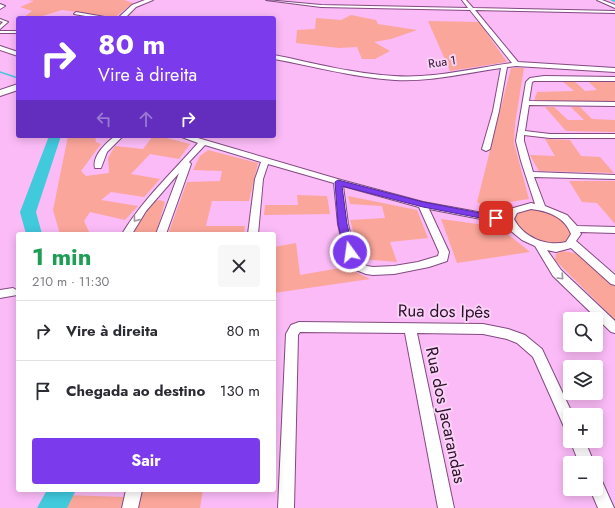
<!DOCTYPE html>
<html lang="pt">
<head>
<meta charset="utf-8">
<style>
	body { margin:0; font-family:Jost,sans-serif; background:#f7f7f7; color:#2b2b33; height:100vh; display:flex; flex-direction:column; font-size:15px; white-space:nowrap }
	* { box-sizing:border-box; margin:0 }
	p { font-size:13px; color:#7c7c81 }
	.icon { flex:none; width:22px; height:22px; fill:none; stroke:currentColor; stroke-width:2; stroke-linecap:round; stroke-linejoin:round }
	.map { position:relative; flex:1; overflow:hidden }
	.drawer { position:absolute; left:16px; top:232px; width:260px; height:260px; display:flex; flex-direction:column; background:#fff; border-radius:4px; box-shadow:0 2px 10px #0003 }
	.drawer>* { flex:none }
	.guide { position:absolute; left:16px; top:16px; width:260px; height:122px; border-radius:4px; box-shadow:0 2px 10px #0003; background:#7c3aed; color:#fff; overflow:hidden }
	.buttons { position:absolute; left:563px; top:312px; display:grid; gap:8px }
	.buttons a { display:grid; place-items:center; width:40px; height:40px; border-radius:4px; background:#fff; box-shadow:0 2px 10px #0003; font-size:20px }
	.pin { position:absolute; display:grid; place-items:center; width:34px; height:34px; color:#fff; margin:-17px; border-radius:8px; box-shadow:0 2px 6px #0006 }
	.me { position:absolute; width:44px; margin:-22px; rotate:346deg; stroke-linejoin:round; filter:drop-shadow(0 0 3px #0008) }
	.turn { display:flex; align-items:center; gap:14px; height:84px; padding:0 16px; font-size:18px }
	.turn .icon { width:52px; height:52px; stroke-width:2.5 }
	.turn b { display:block; font-size:28px; line-height:34px }
	.lanes { display:flex; align-items:center; height:38px; padding:0 16px; background:#0003; justify-content:center; gap:20px; direction:ltr }
	.lanes .off { opacity:.35 }
	.round { display:grid; place-items:center; flex:none; width:42px; height:42px; border-radius:4px; background:#f7f7f7 }
	.overview { display:flex; align-items:center; justify-content:space-between; height:68px; padding:0 16px }
	h1 { font-size:24px; font-weight:700; line-height:30px; color:#1e9e55 }
	.cta { display:flex; gap:8px; margin-top:auto; padding:8px 16px }
	.cta a { flex:1; height:46px; border-radius:4px; background:#7c3aed; color:#fff; font-size:16px; font-weight:700; line-height:46px; text-align:center }
	ul { padding:0; list-style:none }
	li { display:flex; align-items:center; gap:12px; height:60px; padding:0 16px; border-top:1px solid #e1e1e2 }
	li div { flex:1 }
	li b { display:block; font-size:15px }
	li em { font-style:normal }
	.map>svg:first-child { display:block }
	.green { fill:#fba69a }
	.lines { fill:none; stroke-linecap:round; stroke-linejoin:round }
	.stream { stroke:#41c9dc; stroke-width:1.5 }
	.river { fill:#41c9dc; fill-rule:evenodd }
	.street-casing { stroke:#824a80; stroke-width:2 }
	.secondary-casing { stroke:#824a80; stroke-width:2 }
	.street { fill:#fff; fill-rule:evenodd }
	.secondary { fill:#fff; fill-rule:evenodd }
	.oneway { stroke:#9f949e }
	.route { fill:#7c3aed; stroke:#51269a }
	.labels { text-anchor:middle; dominant-baseline:central; stroke-width:4; stroke-linejoin:round; paint-order:stroke }
	.far-street-label { font-size:12px; fill:#291128; stroke:#fad2f7 }
	.near-street-label { font-size:17px; fill:#291128; stroke:#fad2f7 }
</style>
</head>
<body>
<div class="map">
<svg width="615" height="508" viewBox="0 0 615 508">
	<rect width="100%" height="100%" fill="#fbbbf7"/>
	<!-- green -->
	<g class="green">
		<polygon points="28,0 124,0 133,3 115,17 62,10 36,18 23,18 32,11 20,7 34,1"/>
		<polygon points="351,15 376,20 378,24 417,30 391,39 374,42 390,51 375,59 362,59 357,47 339,48 296,43 297,30 315,29 316,18 341,20"/>
		<polygon points="428,21 479,22 507,62 450,71"/>
		<polygon points="511,68 524,68 515,124 514,143 529,199 484,206 477,202"/>
		<polygon points="561,80 573,80 585,91 597,90 588,81 615,82 615,103 534,101 537,92 574,91"/>
		<polygon points="545,107 554,107 568,120 584,120 571,107 580,107 592,119 615,120 615,132 566,131"/>
		<polygon points="68,136 95,136 96,142 101,144 81,171 86,176 109,173 108,158 115,146 143,149 153,136 159,136 190,144 179,159 150,154 131,174 160,179 144,197 111,192 101,200 138,206 125,220 90,212 84,221 90,234 60,234 53,210"/>
		<polygon points="545,139 570,140 581,156 600,157 614,173 539,171 530,155 555,156"/>
		<polygon points="208,150 258,163 249,201 212,201 206,226 245,226 244,234 168,234 187,182 220,181 222,171 193,170 200,156"/>
		<polygon points="569,181 615,181 615,224 597,203 582,202"/>
		<polygon points="297,195 327,196 330,214 264,215 265,205 298,205"/>
		<polygon points="348,196 417,210 428,238 390,242 397,262 361,259 350,220 385,218 382,206 350,204"/>
		<polygon points="160,200 165,202 156,234 132,234 139,219 154,201"/>
		<path d="M 528,208 L 545,210 L 568,223 L 572,235 C 566,247 549,247 538,242 C 530,239 523,232 516,228 L 513,217 L 516,212 Z"/>
		<polygon points="441,219 499,227 530,252 457,263"/>
		<polygon points="296,243 300,275 346,267 370,279 274,293 274,247"/>
		<polygon points="563,251 579,254 615,287 615,320 555,260 556,254"/>
		<polygon points="140,490 203,490 200,508 135,508"/>
		<polygon points="66,495 124,497 121,508 58,508"/>
	</g>
	<g class="lines">
		<!-- stream -->
		<polyline class="stream" points="0,72 18,78"/>
		<!-- river -->
		<g class="river">
			<polygon points="611,0 615,0 615,2 612,1"/>
			<polygon points="49,136 61,136 36,212 42,234 26,234 20,212"/>
			<polygon points="47,490 76,490 67,508 37,508"/>
		</g>
		<defs>
			<g id="street">
				<path d="M 266,0 L 321,5 L 468,8 L 462,0 L 466,0 L 473,8 L 615,11 L 615,13 L 475,10 L 518,62 L 615,68 L 615,72 L 516,66 L 507,67 L 499,111 L 490,149 L 486,151 L 482,149 L 493,111 L 501,68 C 466,73 430,82 395,80 C 356,78 313,66 274,59 L 274,55 C 314,63 354,74 394,76 C 433,79 474,68 512,63 L 470,10 L 321,7 Z"/>
				<polygon points="597,0 602,0 615,5 615,8"/>
				<polygon points="0,4 5,6 0,9"/>
				<polygon points="76,12 105,17 107,18 97,18 74,14"/>
				<polygon points="0,19 8,22 0,29 0,25 3,22 0,21"/>
				<rect x="0" y="31" width="18" height="2"/>
				<polygon points="0,46 18,52 18,56 0,50"/>
				<path d="M 544,76 L 615,77 L 615,81 L 534,81 L 532,82 L 529,101 L 615,102 L 615,106 L 529,105 L 525,131 L 550,134 L 615,134 L 615,138 L 550,138 L 524,135 L 524,141 L 533,172 L 615,175 L 615,179 L 534,177 L 545,206 L 567,215 L 577,226 L 615,227 L 615,233 L 580,232 L 581,234 L 576,241 L 615,275 L 615,285 L 611,284 L 571,248 L 556,252 L 547,250 L 561,270 L 615,321 L 615,333 L 611,332 L 553,276 L 535,246 L 522,240 L 511,231 L 507,224 L 429,209 L 449,252 L 447,261 L 429,267 L 394,274 L 373,275 L 366,274 L 356,270 L 346,259 L 338,224 L 334,183 L 268,164 L 263,179 L 258,234 L 248,234 L 255,179 L 261,162 L 205,145 L 189,162 L 191,164 L 166,234 L 156,234 L 179,173 L 146,211 L 132,234 L 122,234 C 143,199 172,173 198,143 L 179,136 L 191,136 L 341,180 L 423,202 L 505,217 L 510,209 L 531,203 L 535,204 L 521,161 L 516,141 L 526,82 L 530,78 ZM 343,186 L 419,207 L 439,252 L 438,256 L 418,262 L 394,266 L 373,267 L 367,266 L 361,263 L 356,258 L 348,224 ZM 531,209 C 548,211 565,217 571,234 L 566,242 C 546,247 523,237 514,219 L 517,213 Z"/>
				<path d="M 115,136 L 123,136 L 107,152 L 101,168 L 95,168 C 92,156 106,143 115,136 Z"/>
				<polygon points="13,288 18,291 17,295 0,298 0,290"/>
				<polygon points="299,322 483,324 508,329 525,335 542,349 573,415 570,415 570,431 565,429 533,357 517,343 507,339 483,334 417,333 454,508 438,508 405,333 300,332 298,335 294,508 278,508 286,334 291,325"/>
				<polygon points="570,440 585,441 594,463 579,463"/>
				<polygon points="596,476 601,479 614,508 598,508 590,489 596,489"/>
				<polygon points="126,490 142,490 138,508 122,508"/>
			</g>
			<g id="secondary">
				<polygon points="145,0 153,0 136,7 125,18 118,18 132,5"/>
				<polygon points="18,84 18,90 0,96 0,90"/>
			</g>
		</defs>
		<!-- street casing -->
		<use href="#street" class="street-casing"/>
		<!-- secondary casing -->
		<use href="#secondary" class="secondary-casing"/>
		<!-- street -->
		<use href="#street" class="street"/>
		<!-- secondary -->
		<use href="#secondary" class="secondary"/>
	</g>
	<!-- one-way arrows -->
	<defs><path id="oneway-chevron" d="M-2-3.5L2.5 0L-2 3.5" fill="none" stroke-width="1.6" stroke-linecap="round" stroke-linejoin="round"/></defs>
	<g class="oneway">
		<use href="#oneway-chevron" transform="translate(136 219) rotate(127)"/>
		<use href="#oneway-chevron" transform="translate(561 277) rotate(46)"/>
	</g>
	<!-- route -->
	<polygon class="route" points="338,180 423,202 496,216 500,218 496,221 423,207 342,186 347,224 354,252 350,255 345,252 338,224 335,182"/>
	<g class="labels">
		<!-- far-street labels -->
		<g class="far-street-label">
			<text transform="translate(442 62) rotate(-8)">Rua 1</text>
		</g>
		<!-- near-street labels -->
		<g class="near-street-label">
			<text transform="translate(444 311) rotate(1)">Rua dos Ipês</text>
			<text transform="translate(446 415) rotate(78)">Rua dos Jacarandas</text>
		</g>
	</g>
</svg>
<div class="buttons">
<a><svg class="icon" aria-label="search" viewBox="0 0 24 24"><circle cx="10" cy="10" r="6"/><path d="M15 15l6 6"/></svg></a>
<a><svg class="icon" aria-label="layers" viewBox="0 0 24 24"><path d="M12 4l9 5-9 5-9-5zM3 14l9 5 9-5"/></svg></a>
<a>+</a>
<a>−</a>
</div>
<div class="pin" style="left:496px;top:218px;background:#d93025"><svg class="icon" aria-label="arrive" viewBox="0 0 24 24"><path d="M6 21V4h12l-3 4 3 4H6"/></svg></div>
<svg class="me" style="left:350px;top:252px" viewBox="-20 -20 40 40"><circle r="17" fill="#7c3aed" stroke="#fff" stroke-width="3"/><path d="M0-11L8 9 0 5-8 9z" fill="#fff"/></svg>
<div class="guide">
<div class="turn"><svg class="icon" aria-label="right" viewBox="0 0 24 24"><path d="M7 20v-9h11M14 6l5 5-5 5"/></svg><div><b>80 m</b>Vire à direita</div></div>
<div class="lanes"><svg class="icon off" aria-label="left" viewBox="0 0 24 24"><path d="M17 20v-9H6M10 6l-5 5 5 5"/></svg><svg class="icon off" aria-label="ahead" viewBox="0 0 24 24"><path d="M12 20V5M6 11l6-6 6 6"/></svg><svg class="icon" aria-label="right" viewBox="0 0 24 24"><path d="M7 20v-9h11M14 6l5 5-5 5"/></svg></div>
</div>
<section class="drawer">
<div class="overview"><div><h1>1 min</h1><p>210 m · 11:30</p></div><a class="round"><svg class="icon" aria-label="close" viewBox="0 0 24 24"><path d="M6 6l12 12M18 6L6 18"/></svg></a></div>
<ul>
<li><svg class="icon" aria-label="right" viewBox="0 0 24 24"><path d="M7 20v-9h11M14 6l5 5-5 5"/></svg><div><b>Vire à direita</b></div><em>80 m</em></li>
<li><svg class="icon" aria-label="arrive" viewBox="0 0 24 24"><path d="M6 21V4h12l-3 4 3 4H6"/></svg><div><b>Chegada ao destino</b></div><em>130 m</em></li>
</ul>
<div class="cta"><a>Sair</a></div>
</section>
</div>
</body>
</html>
